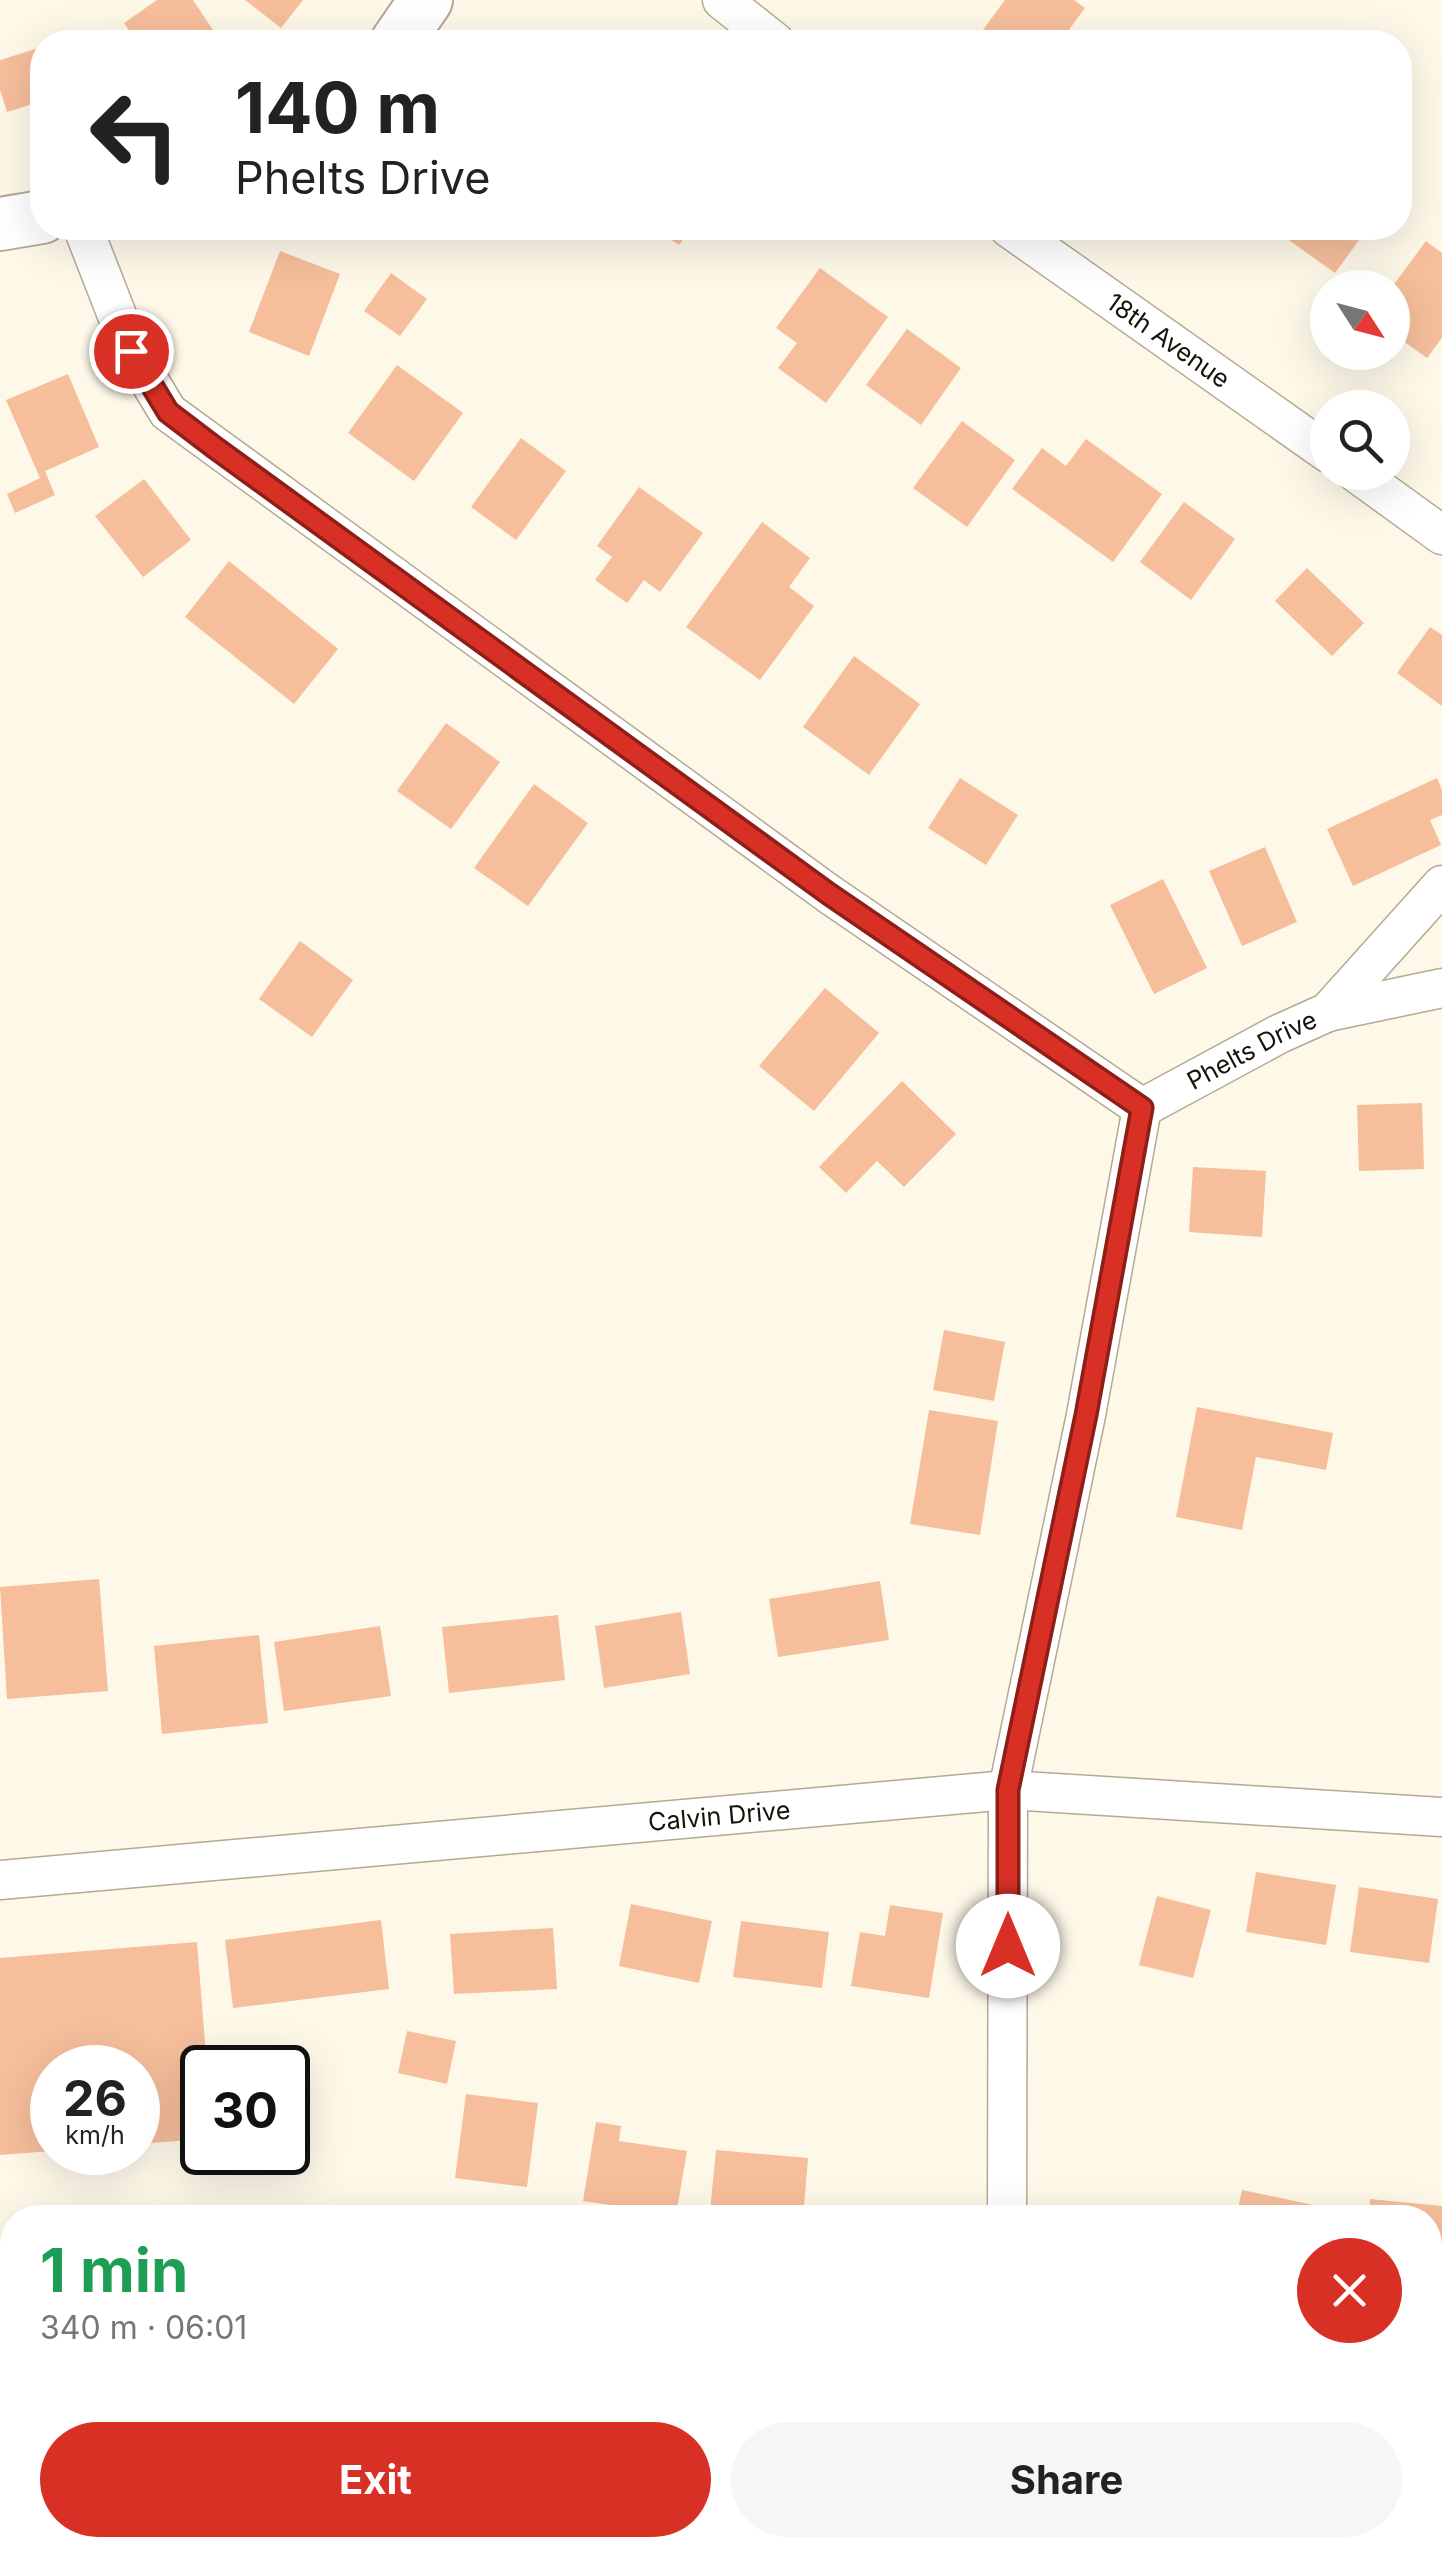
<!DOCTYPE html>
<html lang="en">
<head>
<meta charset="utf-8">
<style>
	body { margin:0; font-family:Inter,sans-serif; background:#f6f6f6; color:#222; height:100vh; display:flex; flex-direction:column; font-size:38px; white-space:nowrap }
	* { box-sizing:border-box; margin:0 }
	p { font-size:32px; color:#767676 }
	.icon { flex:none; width:55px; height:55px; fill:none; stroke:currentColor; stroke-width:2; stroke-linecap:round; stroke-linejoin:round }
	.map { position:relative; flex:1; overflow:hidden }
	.side { position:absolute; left:0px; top:2205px; width:1442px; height:352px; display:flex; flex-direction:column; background:#fff; border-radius:40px 40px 0 0; box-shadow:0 10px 40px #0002 }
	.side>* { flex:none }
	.guide { position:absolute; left:30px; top:30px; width:1382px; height:210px; border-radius:40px; box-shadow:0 10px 40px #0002; background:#fff; color:#222; overflow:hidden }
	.needle { width:65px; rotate:126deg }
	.buttons { position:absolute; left:1310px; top:270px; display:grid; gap:20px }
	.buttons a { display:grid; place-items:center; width:100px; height:100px; border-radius:50%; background:#fff; box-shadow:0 10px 40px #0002; font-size:50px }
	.speed { position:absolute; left:30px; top:2045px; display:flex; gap:20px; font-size:50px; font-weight:700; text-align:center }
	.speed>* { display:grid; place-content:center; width:130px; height:130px; border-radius:50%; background:#fff; box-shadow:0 10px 40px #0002; line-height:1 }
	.speed small { font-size:25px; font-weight:400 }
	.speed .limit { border:5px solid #111; border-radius:15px; background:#fff; color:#111 }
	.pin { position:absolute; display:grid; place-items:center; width:85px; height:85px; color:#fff; margin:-42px; border:5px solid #fff; border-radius:50%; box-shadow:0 2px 10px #0007 }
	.me { position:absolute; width:110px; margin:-55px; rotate:0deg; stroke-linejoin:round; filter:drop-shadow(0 0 8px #0008) }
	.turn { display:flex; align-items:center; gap:35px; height:210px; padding:0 40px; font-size:45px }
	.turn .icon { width:130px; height:130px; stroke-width:2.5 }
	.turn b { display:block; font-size:70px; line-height:85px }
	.round { display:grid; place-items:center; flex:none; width:105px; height:105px; border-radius:52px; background:#f6f6f6 }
	.summary { display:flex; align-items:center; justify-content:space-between; height:170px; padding:0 40px }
	h1 { font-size:60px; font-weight:700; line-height:75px; color:#1e9e55 }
	.primary-button { display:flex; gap:20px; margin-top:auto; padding:20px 40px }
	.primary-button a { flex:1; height:115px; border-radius:60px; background:#d93025; color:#fff; font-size:40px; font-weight:700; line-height:115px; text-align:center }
	.primary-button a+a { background:#f6f6f6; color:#222 }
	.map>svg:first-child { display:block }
	.building { fill:#f6be9b }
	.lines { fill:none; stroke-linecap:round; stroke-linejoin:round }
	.street-casing { stroke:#b4aa92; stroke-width:41 }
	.secondary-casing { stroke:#b4aa92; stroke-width:56 }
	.street { stroke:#fff; stroke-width:38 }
	.secondary { stroke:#fff; stroke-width:52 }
	.route-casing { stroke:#8d1f18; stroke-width:25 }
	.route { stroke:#d93025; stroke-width:18 }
	.labels { text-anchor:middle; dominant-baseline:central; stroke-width:8; stroke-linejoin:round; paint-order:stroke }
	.street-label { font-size:25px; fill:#151209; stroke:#fff }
</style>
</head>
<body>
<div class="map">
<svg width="1442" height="2557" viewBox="0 0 1442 2557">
	<rect width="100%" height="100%" fill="#fef8e9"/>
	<!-- building -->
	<g class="building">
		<polygon points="157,0 193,0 213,30 195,42 121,42 132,35 124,23"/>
		<polygon points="245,0 303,0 281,28"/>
		<polygon points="1005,0 1074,0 1085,8 1060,42 974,42"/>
		<polygon points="42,47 42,101 7,112 0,90 0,60"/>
		<polygon points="654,228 692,228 679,245"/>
		<polygon points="1272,228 1368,228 1335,273"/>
		<polygon points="1426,241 1442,253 1442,338 1427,358 1392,333 1392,287"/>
		<polygon points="280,251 340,274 309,356 249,332"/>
		<polygon points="820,268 888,317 826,403 778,368 797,343 776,328"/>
		<polygon points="391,273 427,299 400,336 364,311"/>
		<polygon points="907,329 961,368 921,425 866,385"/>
		<polygon points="397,365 463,413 414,481 348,433"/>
		<polygon points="68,374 99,447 45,471 55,495 15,513 7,494 40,478 6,400"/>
		<polygon points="962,421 1015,460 967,527 913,488"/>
		<polygon points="521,438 566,471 516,540 471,507"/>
		<polygon points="1086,439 1162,494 1113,562 1012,489 1042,448 1066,466"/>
		<polygon points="144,479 191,540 143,577 95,516"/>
		<polygon points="639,487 703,533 660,592 644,580 627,603 595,580 612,557 597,546"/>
		<polygon points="1184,502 1235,539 1191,600 1140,562"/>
		<polygon points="762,522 810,558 789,587 814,606 760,680 686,627"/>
		<polygon points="229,561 338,649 294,704 185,617"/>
		<polygon points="1307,568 1364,623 1332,656 1275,601"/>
		<polygon points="1430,627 1442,635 1442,706 1397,673"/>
		<polygon points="854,656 920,704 869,775 803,727"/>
		<polygon points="446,723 500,762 451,829 397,791"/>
		<polygon points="960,778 1018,815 986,865 928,828"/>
		<polygon points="1437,778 1442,790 1442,815 1430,820 1441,845 1353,886 1327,829"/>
		<polygon points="534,784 588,823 528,906 474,868"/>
		<polygon points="1265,847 1297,922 1242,946 1209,871"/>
		<polygon points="1163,879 1207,968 1154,994 1110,905"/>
		<polygon points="300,941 353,980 312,1037 259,999"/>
		<polygon points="825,988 879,1033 814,1111 759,1066"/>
		<polygon points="902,1081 956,1134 904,1187 877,1161 846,1193 819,1167"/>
		<polygon points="1422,1103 1424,1169 1359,1171 1357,1105"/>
		<polygon points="1193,1167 1266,1171 1262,1237 1189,1232"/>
		<polygon points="944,1330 1005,1342 994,1401 933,1390"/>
		<polygon points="1197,1407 1333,1433 1326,1470 1256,1457 1242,1530 1176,1517"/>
		<polygon points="929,1410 998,1421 980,1535 910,1524"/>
		<polygon points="99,1579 108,1691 7,1699 0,1587"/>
		<polygon points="880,1581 889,1640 778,1657 769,1599"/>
		<polygon points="681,1612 690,1674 604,1688 595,1626"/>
		<polygon points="558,1615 565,1680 449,1693 442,1627"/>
		<polygon points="380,1626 391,1696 284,1711 274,1642"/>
		<polygon points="259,1635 268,1723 162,1734 154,1646"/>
		<polygon points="1256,1872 1336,1885 1326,1945 1246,1932"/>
		<polygon points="1359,1887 1438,1899 1429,1963 1350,1952"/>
		<polygon points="1157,1896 1211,1910 1193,1978 1139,1965"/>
		<polygon points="631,1904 712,1921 699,1983 619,1966"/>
		<polygon points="890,1905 943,1913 929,1998 851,1986 860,1932 885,1936"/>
		<polygon points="381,1920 389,1989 233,2008 225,1940"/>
		<polygon points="741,1921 829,1932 822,1988 733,1977"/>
		<polygon points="553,1928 557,1989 454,1994 450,1934"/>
		<polygon points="197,1942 207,2068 202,2068 202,2139 138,2144 138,2068 52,2068 52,2151 0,2155 0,1958"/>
		<polygon points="407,2031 456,2041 447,2084 398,2073"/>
		<polygon points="466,2094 538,2103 527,2187 455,2178"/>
		<polygon points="596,2122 621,2126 619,2141 687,2151 676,2215 583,2201"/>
		<polygon points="716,2150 808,2158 803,2218 710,2211"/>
		<polygon points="1242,2190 1347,2212 1345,2218 1236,2218"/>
		<polygon points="1370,2199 1442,2206 1442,2286 1430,2284 1430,2218 1369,2218"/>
		<polygon points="0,2353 12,2357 12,2423 0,2420"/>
		<polygon points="185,2545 256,2545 253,2557 183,2557"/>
		<polygon points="469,2545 537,2545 535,2557 467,2557"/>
		<polygon points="774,2545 833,2545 845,2548 843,2557 771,2557"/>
	</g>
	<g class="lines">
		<defs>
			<g id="street">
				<polyline points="722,0 775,42"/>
				<path id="s1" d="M 83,228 L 131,351 L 168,412 L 829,894 L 1142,1108 L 1279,1034 L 1328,1012 L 1442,988"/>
				<path id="s2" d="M 1009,228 L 1328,453"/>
				<polyline points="1355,472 1442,535"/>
				<polyline points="1328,1012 1442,885"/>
				<path id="s3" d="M 0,1880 L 1008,1790 L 1442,1817"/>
				<polyline points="1007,2218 1008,1790 1086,1415 1142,1108"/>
				<polyline points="0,2282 12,2284"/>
				<polyline points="1430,2445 1442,2446"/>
				<polyline points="368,2557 369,2545"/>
				<polyline points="981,2557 983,2545"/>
			</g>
			<g id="secondary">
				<polyline points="397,42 426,0"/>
				<polyline points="0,224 42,217"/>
			</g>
		</defs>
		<!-- street casing -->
		<use href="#street" class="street-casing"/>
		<!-- secondary casing -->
		<use href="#secondary" class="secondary-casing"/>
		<!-- street -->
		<use href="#street" class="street"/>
		<!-- secondary -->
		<use href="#secondary" class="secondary"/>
	</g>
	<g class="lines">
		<defs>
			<polyline id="route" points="131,351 168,412 214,447 829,894 1142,1108 1086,1415 1008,1790 1008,1946"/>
		</defs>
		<!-- route casing -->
		<use href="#route" class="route-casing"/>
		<!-- route -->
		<use href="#route" class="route"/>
	</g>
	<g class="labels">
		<!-- street labels -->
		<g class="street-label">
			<text stroke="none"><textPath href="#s2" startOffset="195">18th Avenue</textPath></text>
			<text stroke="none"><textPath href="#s1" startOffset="1525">Phelts Drive</textPath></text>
			<text stroke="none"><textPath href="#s3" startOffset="722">Calvin Drive</textPath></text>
		</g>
	</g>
</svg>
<div class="buttons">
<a><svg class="needle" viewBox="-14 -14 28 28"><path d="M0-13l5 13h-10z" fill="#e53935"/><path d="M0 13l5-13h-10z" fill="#767676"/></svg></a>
<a><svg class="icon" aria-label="search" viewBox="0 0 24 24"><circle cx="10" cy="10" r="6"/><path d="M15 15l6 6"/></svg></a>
</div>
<div class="speed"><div>26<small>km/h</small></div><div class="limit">30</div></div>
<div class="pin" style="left:131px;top:351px;background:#d93025"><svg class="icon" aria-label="arrive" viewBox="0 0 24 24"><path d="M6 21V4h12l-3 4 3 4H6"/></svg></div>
<svg class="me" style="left:1008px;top:1946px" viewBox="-20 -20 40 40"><circle r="19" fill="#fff"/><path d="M0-13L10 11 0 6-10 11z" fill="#d93025"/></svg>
<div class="guide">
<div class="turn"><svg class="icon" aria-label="left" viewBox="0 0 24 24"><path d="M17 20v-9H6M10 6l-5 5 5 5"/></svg><div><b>140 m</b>Phelts Drive</div></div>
</div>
<section class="side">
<div class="summary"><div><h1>1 min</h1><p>340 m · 06:01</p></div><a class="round" style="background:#d93025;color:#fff"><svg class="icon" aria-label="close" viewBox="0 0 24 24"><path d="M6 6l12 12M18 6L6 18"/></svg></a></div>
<div class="primary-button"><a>Exit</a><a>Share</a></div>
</section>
</div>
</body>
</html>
